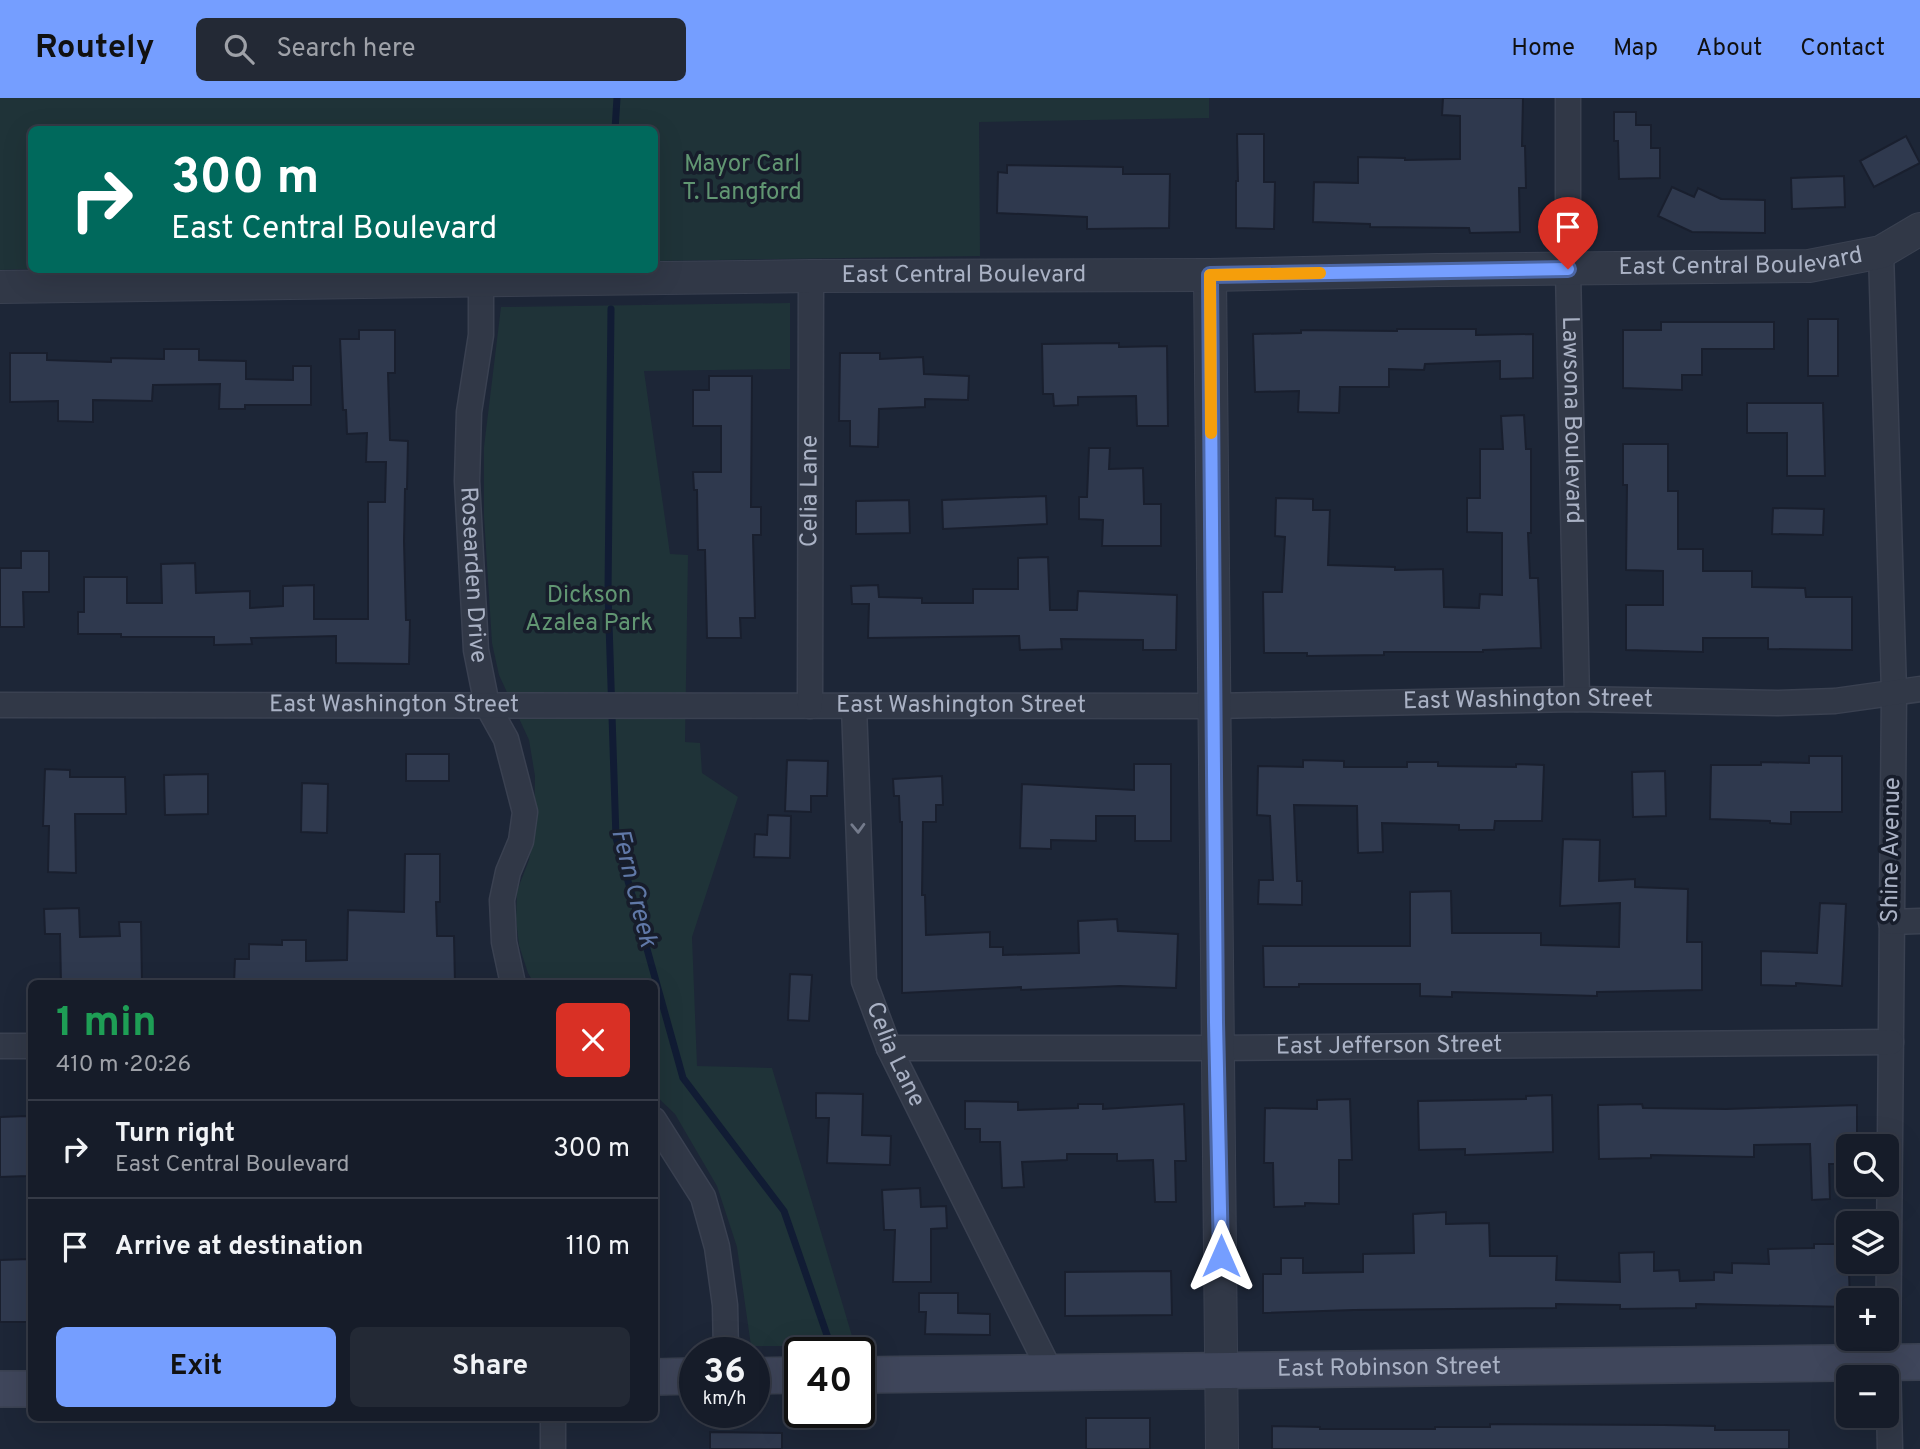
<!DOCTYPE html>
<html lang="en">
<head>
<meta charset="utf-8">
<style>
	body { margin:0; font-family:Overpass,sans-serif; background:#232935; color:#f1f3f6; height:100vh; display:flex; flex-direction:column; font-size:26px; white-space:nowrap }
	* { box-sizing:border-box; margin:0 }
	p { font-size:23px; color:#9ea1a8 }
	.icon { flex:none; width:38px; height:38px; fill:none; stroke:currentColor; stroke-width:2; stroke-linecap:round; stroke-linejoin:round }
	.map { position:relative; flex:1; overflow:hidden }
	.drawer { position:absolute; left:28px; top:882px; width:630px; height:441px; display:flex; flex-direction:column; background:#161c29; border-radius:10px; box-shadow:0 7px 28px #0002,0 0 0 2px #353a46 }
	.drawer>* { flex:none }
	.guide { position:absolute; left:28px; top:28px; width:630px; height:147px; border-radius:10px; box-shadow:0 7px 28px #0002,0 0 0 2px #353a46; background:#00695c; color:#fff; overflow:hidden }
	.fabs { position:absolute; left:1836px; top:1036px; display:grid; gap:14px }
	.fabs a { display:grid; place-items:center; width:63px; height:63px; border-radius:10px; background:#161c29; box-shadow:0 7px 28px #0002,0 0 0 2px #353a46; font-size:35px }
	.speed { position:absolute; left:679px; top:1239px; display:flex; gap:14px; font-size:35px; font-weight:700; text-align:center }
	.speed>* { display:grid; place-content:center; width:91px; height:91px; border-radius:50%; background:#161c29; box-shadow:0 7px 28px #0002,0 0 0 2px #353a46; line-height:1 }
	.speed small { font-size:18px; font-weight:400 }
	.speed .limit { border:4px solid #111; border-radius:10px; background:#fff; color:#111 }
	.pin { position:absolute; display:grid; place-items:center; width:60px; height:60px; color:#fff; margin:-72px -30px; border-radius:50% 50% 50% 0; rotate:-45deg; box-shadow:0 0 7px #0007 }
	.pin .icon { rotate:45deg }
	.me { position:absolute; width:77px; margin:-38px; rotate:0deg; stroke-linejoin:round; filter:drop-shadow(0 0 5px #0008) }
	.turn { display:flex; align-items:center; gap:24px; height:147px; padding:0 28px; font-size:32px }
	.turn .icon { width:91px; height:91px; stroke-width:2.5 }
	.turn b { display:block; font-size:49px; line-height:60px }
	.round { display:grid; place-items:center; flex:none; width:74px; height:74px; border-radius:10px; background:#232935 }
	.headline { display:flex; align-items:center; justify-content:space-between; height:119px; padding:0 28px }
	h1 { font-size:42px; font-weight:700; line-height:52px; color:#1e9e55 }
	.button { display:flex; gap:14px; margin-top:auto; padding:14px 28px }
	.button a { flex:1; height:80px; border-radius:10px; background:#759eff; color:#111; font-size:28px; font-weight:700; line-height:80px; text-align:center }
	.button a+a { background:#232935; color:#f1f3f6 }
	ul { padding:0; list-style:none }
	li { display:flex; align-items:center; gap:21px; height:98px; padding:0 28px; border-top:2px solid #353a46 }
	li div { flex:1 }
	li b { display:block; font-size:26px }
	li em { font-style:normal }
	header { display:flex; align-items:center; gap:42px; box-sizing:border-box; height:98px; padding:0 35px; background:#759eff; color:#111 }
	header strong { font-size:33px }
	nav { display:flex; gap:38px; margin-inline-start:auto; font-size:24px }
	.search { width:490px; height:63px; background:#232935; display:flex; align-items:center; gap:18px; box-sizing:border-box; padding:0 24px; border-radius:10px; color:#9ea1a8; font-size:26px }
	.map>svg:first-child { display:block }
	.green { fill:#1f3338 }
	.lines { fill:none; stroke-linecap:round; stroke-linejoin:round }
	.stream { stroke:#111c34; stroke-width:7 }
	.building { fill:#2f394e; stroke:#191f2e; stroke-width:2 }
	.minor-casing { stroke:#3a4151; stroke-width:27 }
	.tertiary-casing { stroke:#3a4151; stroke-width:34 }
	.secondary-casing { stroke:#3a4151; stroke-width:38 }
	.minor { stroke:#313847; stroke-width:24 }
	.tertiary { stroke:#313847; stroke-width:32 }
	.secondary { stroke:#3f465b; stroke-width:35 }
	.oneway { stroke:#747b8c }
	.route-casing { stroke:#4c67a6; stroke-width:18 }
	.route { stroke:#759eff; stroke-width:12 }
	.slow { stroke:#f59e0b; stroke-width:12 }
	.labels { text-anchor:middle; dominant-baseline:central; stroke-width:7; stroke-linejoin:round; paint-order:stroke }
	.park-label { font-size:24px; fill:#619672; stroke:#171d2b }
	.street-label { font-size:24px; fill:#aab2c5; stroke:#171d2b }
	.water-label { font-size:26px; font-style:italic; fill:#6078a7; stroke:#171d2b }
</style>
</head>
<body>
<header>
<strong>Routely</strong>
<div class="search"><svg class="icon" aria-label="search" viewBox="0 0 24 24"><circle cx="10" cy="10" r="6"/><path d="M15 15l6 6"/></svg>Search here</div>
<nav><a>Home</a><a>Map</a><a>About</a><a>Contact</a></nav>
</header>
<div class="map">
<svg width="1920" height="1351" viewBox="0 0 1920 1351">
	<rect width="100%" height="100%" fill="#1d2637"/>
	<!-- green -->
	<g class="green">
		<polygon points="0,0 1209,0 1209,20 979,24 980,158 655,163 654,32 32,32 31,171 0,172"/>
		<polygon points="790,205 790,271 644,273 670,456 688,457 685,644 700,645 702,675 738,699 692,839 697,968 772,970 855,1248 751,1248 737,1149 717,1088 675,1016 655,997 654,886 534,885 528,875 519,847 516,821 517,793 529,762 534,734 535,678 529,642 499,577 492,545 484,419 484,349 501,209"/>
	</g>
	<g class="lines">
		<!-- stream -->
		<g class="stream">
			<polyline points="615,32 617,0"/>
			<polyline points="611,211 608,495 616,740 683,980 784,1113 828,1240"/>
		</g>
	</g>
	<!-- building -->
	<g class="building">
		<polygon points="1443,0 1523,0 1522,48 1525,48 1526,90 1519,90 1520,134 1470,135 1469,130 1370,129 1370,126 1313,124 1314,84 1358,85 1358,59 1405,60 1405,62 1460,61 1460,18 1442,17"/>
		<polygon points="1614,14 1636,14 1636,27 1651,27 1651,50 1660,50 1660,80 1619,81 1618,43 1614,43"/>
		<polygon points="1237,36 1264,36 1264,84 1275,84 1274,131 1236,130 1236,83 1238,83"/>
		<polygon points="1906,38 1920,65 1874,89 1860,63"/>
		<polygon points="1007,67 1123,69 1123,76 1170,76 1169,130 1087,131 1087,119 997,115 998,74 1007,75"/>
		<polygon points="1844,78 1845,109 1792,111 1791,80"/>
		<polygon points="1672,89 1694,99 1698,90 1721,101 1765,102 1765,135 1692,134 1658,118"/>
		<rect x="1808" y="221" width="30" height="57"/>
		<polygon points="1661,224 1774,224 1774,251 1702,251 1702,277 1682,277 1682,292 1623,290 1623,232 1661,232"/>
		<polygon points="1397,231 1476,231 1476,237 1533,236 1533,280 1500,281 1500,263 1425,266 1424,272 1389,271 1389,289 1340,289 1339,315 1298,314 1299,293 1255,294 1253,236 1301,235 1301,232 1397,233"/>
		<polygon points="359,232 395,232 395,275 388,275 390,342 408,343 407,391 405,391 404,443 406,522 410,522 409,566 336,565 336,538 251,540 252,546 214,547 214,539 121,539 121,536 78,536 78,514 84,514 84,479 127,479 127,505 162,505 161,466 195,465 196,495 250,493 250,510 283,508 283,488 314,487 314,521 368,521 368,404 385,404 386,364 366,364 367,335 347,336 346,312 343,312 340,241 359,241"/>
		<polygon points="1119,245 1119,249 1167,248 1168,328 1137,328 1136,298 1078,299 1078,307 1054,308 1053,296 1043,296 1042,246"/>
		<polygon points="164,251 199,251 199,262 246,263 246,281 293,282 293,268 311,268 311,307 245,307 245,311 219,311 220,286 153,287 152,303 93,302 93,324 58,323 58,303 10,304 10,255 47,255 47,262 111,264 111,260 164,261"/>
		<polygon points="840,255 880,255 880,261 923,259 924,276 969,278 968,302 925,301 925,309 879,311 878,349 850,348 850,323 839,323"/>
		<polygon points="709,278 752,278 751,409 761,409 761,437 753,437 755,520 740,520 741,540 707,540 705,452 698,452 697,392 694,392 693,374 721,374 721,328 693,328 693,292 709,292"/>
		<polygon points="1747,305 1823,305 1825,378 1787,378 1787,335 1747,335"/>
		<polygon points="1524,317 1526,351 1531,351 1531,435 1528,435 1530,480 1538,480 1541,550 1483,552 1483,554 1384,554 1384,557 1307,558 1307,555 1264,555 1263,494 1282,494 1285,439 1275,438 1276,400 1313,401 1313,412 1330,412 1328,467 1395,469 1395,472 1443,471 1444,509 1479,510 1480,496 1502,497 1502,435 1467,434 1467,400 1480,400 1480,351 1503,351 1501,318"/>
		<polygon points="1623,346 1668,346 1668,393 1678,393 1678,451 1703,451 1703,473 1752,473 1752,489 1805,490 1806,499 1852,499 1852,552 1768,551 1768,540 1703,540 1703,554 1626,552 1626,507 1663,507 1663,473 1626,472 1627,387 1623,387"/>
		<polygon points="1089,350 1110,350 1109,371 1143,370 1144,406 1161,406 1161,448 1102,448 1103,422 1079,421 1079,399 1087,399"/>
		<polygon points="1046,398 1047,426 943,431 942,402"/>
		<polygon points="909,402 910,435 856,436 856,403"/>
		<polygon points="1773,410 1824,411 1823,437 1772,436"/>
		<polygon points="21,453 49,453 49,494 23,494 24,529 0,529 0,470 21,470"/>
		<polygon points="1048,459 1050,512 1077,512 1078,493 1177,497 1176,552 1143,552 1143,542 1061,541 1062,551 1020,552 1019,538 868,540 869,506 852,506 851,488 878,487 879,499 922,500 922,505 973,505 973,491 1018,491 1018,460"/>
		<rect x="406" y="656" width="43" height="27"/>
		<polygon points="1809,658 1842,658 1842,714 1791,714 1791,726 1770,725 1770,723 1710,721 1711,667 1761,667 1761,664 1809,665"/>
		<polygon points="787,662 828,663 827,698 811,698 811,714 785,713"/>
		<polygon points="1303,662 1344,663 1344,669 1407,669 1407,664 1438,664 1438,668 1516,669 1516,666 1544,667 1542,723 1495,723 1494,732 1459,732 1459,727 1382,725 1383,754 1358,755 1357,708 1294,707 1297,783 1302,783 1302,807 1258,806 1259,782 1273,782 1270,718 1257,717 1258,668 1303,669"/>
		<polygon points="1134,666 1171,666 1171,743 1135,743 1135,718 1096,718 1096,743 1051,742 1051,751 1020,750 1022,686 1134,692"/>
		<polygon points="45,671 70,672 70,679 125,679 126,716 75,716 76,775 48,774 49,728 43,728"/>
		<polygon points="1665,673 1666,718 1633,719 1632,674"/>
		<polygon points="208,676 208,716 165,717 164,677"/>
		<polygon points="942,678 943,707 936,707 936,724 923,724 922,797 925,797 926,837 990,834 990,849 1003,849 1003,857 1079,855 1078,823 1117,821 1118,833 1178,836 1176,890 1120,888 1021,892 1021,889 902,895 902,724 900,724 899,698 894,698 893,681"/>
		<polygon points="302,685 328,686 327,735 301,734"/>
		<polygon points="768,717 791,718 790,760 754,759 755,736 767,737"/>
		<polygon points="1563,741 1600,742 1599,783 1635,781 1635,789 1688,791 1687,844 1702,844 1702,892 1597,894 1597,898 1452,894 1452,899 1420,898 1420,886 1299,886 1299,889 1264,889 1263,848 1410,848 1410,794 1451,793 1452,835 1541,835 1541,847 1619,849 1620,805 1560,808"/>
		<polygon points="405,756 440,756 440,804 436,804 437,838 454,838 455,886 234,886 235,861 249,861 249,846 282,847 282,842 306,842 306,863 347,862 348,812 404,814"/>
		<polygon points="1820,805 1846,806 1842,888 1796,885 1796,888 1761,887 1761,853 1817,855"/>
		<polygon points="79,810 80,839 120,838 119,824 141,824 142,886 61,886 60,836 45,836 44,811"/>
		<polygon points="790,876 812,877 809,923 788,922"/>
		<polygon points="816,995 863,996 862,1037 891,1038 890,1067 827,1065 829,1020 816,1020"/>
		<polygon points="1552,997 1553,1054 1465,1057 1465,1051 1419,1052 1418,1003 1526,1001 1526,998"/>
		<polygon points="1350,1001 1352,1062 1339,1062 1339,1106 1305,1105 1305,1108 1274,1109 1273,1065 1264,1065 1265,1010 1317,1011 1317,1002"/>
		<polygon points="965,1003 1018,1004 1018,1012 1078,1010 1078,1006 1103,1006 1103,1011 1184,1006 1186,1063 1175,1063 1176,1104 1155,1104 1153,1062 1117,1063 1117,1056 1067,1056 1067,1062 1022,1064 1024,1089 1002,1090 1000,1044 980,1044 980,1031 965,1031"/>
		<polygon points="1642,1006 1643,1010 1726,1011 1857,1007 1857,1048 1848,1048 1848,1066 1829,1066 1830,1101 1812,1102 1810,1046 1754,1047 1754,1059 1651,1057 1651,1060 1599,1061 1598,1007"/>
		<polygon points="27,1018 28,1078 0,1079 0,1019"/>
		<polygon points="920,1090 921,1109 946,1108 947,1130 931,1131 931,1184 893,1184 895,1132 884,1132 882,1092"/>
		<polygon points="1446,1114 1446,1126 1489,1125 1490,1158 1557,1158 1556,1182 1620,1184 1619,1155 1654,1154 1654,1173 1679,1172 1680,1183 1714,1182 1714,1174 1732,1175 1732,1165 1769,1166 1768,1151 1814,1150 1814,1146 1848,1146 1850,1202 1848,1202 1848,1209 1696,1206 1696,1210 1620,1211 1620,1207 1556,1206 1556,1210 1354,1212 1263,1215 1263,1176 1281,1176 1281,1160 1303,1160 1303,1175 1363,1174 1363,1156 1414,1155 1413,1116"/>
		<polygon points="30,1161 30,1224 0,1224 0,1162"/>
		<polygon points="1171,1173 1172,1217 1065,1218 1065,1174"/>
		<polygon points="919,1195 958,1195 958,1215 990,1216 990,1237 925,1236 926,1214 919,1214"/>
		<rect x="1086" y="1320" width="64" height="31"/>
		<polygon points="1490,1326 1664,1327 1715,1328 1715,1332 1789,1332 1789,1351 1272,1351 1272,1328 1320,1329 1320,1331 1435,1331 1435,1329 1490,1329"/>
		<polygon points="710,1334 782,1335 782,1351 710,1351"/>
	</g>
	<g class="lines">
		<defs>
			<g id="minor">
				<path id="s1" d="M 1568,0 L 1568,171 L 1577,601"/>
				<polyline points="1881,154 1894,594 1888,1265 1890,1351"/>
				<path id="s2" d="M 481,182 L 481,237 L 469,314 L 467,383 L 476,552 L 487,607 L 506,641 L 525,714 L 521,743 L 508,774 L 502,802 L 504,844 L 513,886"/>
				<path id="s3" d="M 0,607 L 1213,608 L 1577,601 L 1777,605 L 1835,603 L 1920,591"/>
				<path id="s4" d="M 810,608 L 811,178"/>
				<path id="s5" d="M 854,608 L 864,883 L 889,950 L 1051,1275"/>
				<polyline points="1891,824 1920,823"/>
				<polyline points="0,948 32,948"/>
				<path id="s6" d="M 889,950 L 1216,950 L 1891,944"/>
				<polyline points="654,1022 703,1099 717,1149 725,1207 726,1255"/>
				<polyline points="553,1320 553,1351"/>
			</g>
			<g id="tertiary">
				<polyline points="1210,177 1222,1351"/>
				<path id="s7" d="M 0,189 L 811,178 L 1210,177 L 1438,172 L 1809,168 L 1881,154 L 1920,131"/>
			</g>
			<g id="secondary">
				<path id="s8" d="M 859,1277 L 1920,1264"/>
				<polyline points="754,1278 800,1277"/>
				<polyline points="654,1279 695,1278"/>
				<polyline points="0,1291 32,1291"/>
			</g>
		</defs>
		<!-- minor casing -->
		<use href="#minor" class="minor-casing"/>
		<!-- tertiary casing -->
		<use href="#tertiary" class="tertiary-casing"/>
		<!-- secondary casing -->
		<use href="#secondary" class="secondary-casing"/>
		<!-- minor -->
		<use href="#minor" class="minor"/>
		<!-- tertiary -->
		<use href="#tertiary" class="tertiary"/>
		<!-- secondary -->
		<use href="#secondary" class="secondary"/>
	</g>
	<!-- one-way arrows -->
	<defs><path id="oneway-chevron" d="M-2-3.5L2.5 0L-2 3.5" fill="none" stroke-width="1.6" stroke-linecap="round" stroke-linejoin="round" transform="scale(1.75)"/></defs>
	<use class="oneway" href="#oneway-chevron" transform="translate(858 730) rotate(88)"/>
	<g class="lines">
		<defs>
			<polyline id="route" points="1221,1158 1216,924 1210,177 1568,171"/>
		</defs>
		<!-- route casing -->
		<use href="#route" class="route-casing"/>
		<!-- route -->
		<use href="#route" class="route"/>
		<!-- slow -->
		<polyline class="slow" points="1211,335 1210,177 1320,175"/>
	</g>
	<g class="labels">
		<!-- park labels -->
		<g class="park-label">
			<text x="742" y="67">Mayor Carl<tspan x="742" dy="28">T. Langford</tspan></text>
			<text x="589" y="498">Dickson<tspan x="589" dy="28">Azalea Park</tspan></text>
		</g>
		<!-- street labels -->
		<g class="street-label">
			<text stroke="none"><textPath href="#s7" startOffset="1741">East Central Boulevard</textPath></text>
			<text stroke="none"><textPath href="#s7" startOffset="964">East Central Boulevard</textPath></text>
			<text stroke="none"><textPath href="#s1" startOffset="322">Lawsona Boulevard</textPath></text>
			<text stroke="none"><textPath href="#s4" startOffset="215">Celia Lane</textPath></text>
			<text stroke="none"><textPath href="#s2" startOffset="296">Rosearden Drive</textPath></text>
			<text stroke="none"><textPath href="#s3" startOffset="1528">East Washington Street</textPath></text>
			<text stroke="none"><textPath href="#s3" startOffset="394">East Washington Street</textPath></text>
			<text stroke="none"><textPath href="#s3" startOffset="961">East Washington Street</textPath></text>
			<text transform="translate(1892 752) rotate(-89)">Shine Avenue</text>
			<text stroke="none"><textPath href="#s6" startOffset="500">East Jefferson Street</textPath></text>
			<text stroke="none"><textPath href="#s5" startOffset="355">Celia Lane</textPath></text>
			<text stroke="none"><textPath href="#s8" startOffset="530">East Robinson Street</textPath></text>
		</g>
		<!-- water labels -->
		<g class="water-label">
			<text transform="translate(633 790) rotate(76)">Fern Creek</text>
		</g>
	</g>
</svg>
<div class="fabs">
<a><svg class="icon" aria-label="search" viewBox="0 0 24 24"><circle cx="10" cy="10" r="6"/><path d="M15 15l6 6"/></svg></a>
<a><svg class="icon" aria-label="layers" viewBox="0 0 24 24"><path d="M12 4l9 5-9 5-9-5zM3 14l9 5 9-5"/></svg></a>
<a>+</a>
<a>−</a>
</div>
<div class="speed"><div>36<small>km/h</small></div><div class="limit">40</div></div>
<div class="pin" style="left:1568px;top:171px;background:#d93025"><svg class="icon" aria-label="arrive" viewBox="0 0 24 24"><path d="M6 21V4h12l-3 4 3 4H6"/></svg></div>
<svg class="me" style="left:1221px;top:1158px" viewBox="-20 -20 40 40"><path d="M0-17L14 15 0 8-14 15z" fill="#759eff" stroke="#fff" stroke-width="4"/></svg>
<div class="guide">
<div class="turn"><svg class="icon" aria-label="right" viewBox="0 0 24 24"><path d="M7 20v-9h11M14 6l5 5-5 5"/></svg><div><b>300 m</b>East Central Boulevard</div></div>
</div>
<section class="drawer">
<div class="headline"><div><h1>1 min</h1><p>410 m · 20:26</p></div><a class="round" style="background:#d93025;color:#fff"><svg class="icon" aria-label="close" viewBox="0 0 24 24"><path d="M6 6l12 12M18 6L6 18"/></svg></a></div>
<ul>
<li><svg class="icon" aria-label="right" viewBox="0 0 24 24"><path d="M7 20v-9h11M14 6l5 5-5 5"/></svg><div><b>Turn right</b><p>East Central Boulevard</p></div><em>300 m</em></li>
<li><svg class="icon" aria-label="arrive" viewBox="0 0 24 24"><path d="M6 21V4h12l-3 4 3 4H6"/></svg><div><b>Arrive at destination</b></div><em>110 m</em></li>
</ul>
<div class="button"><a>Exit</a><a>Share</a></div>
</section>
</div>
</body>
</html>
